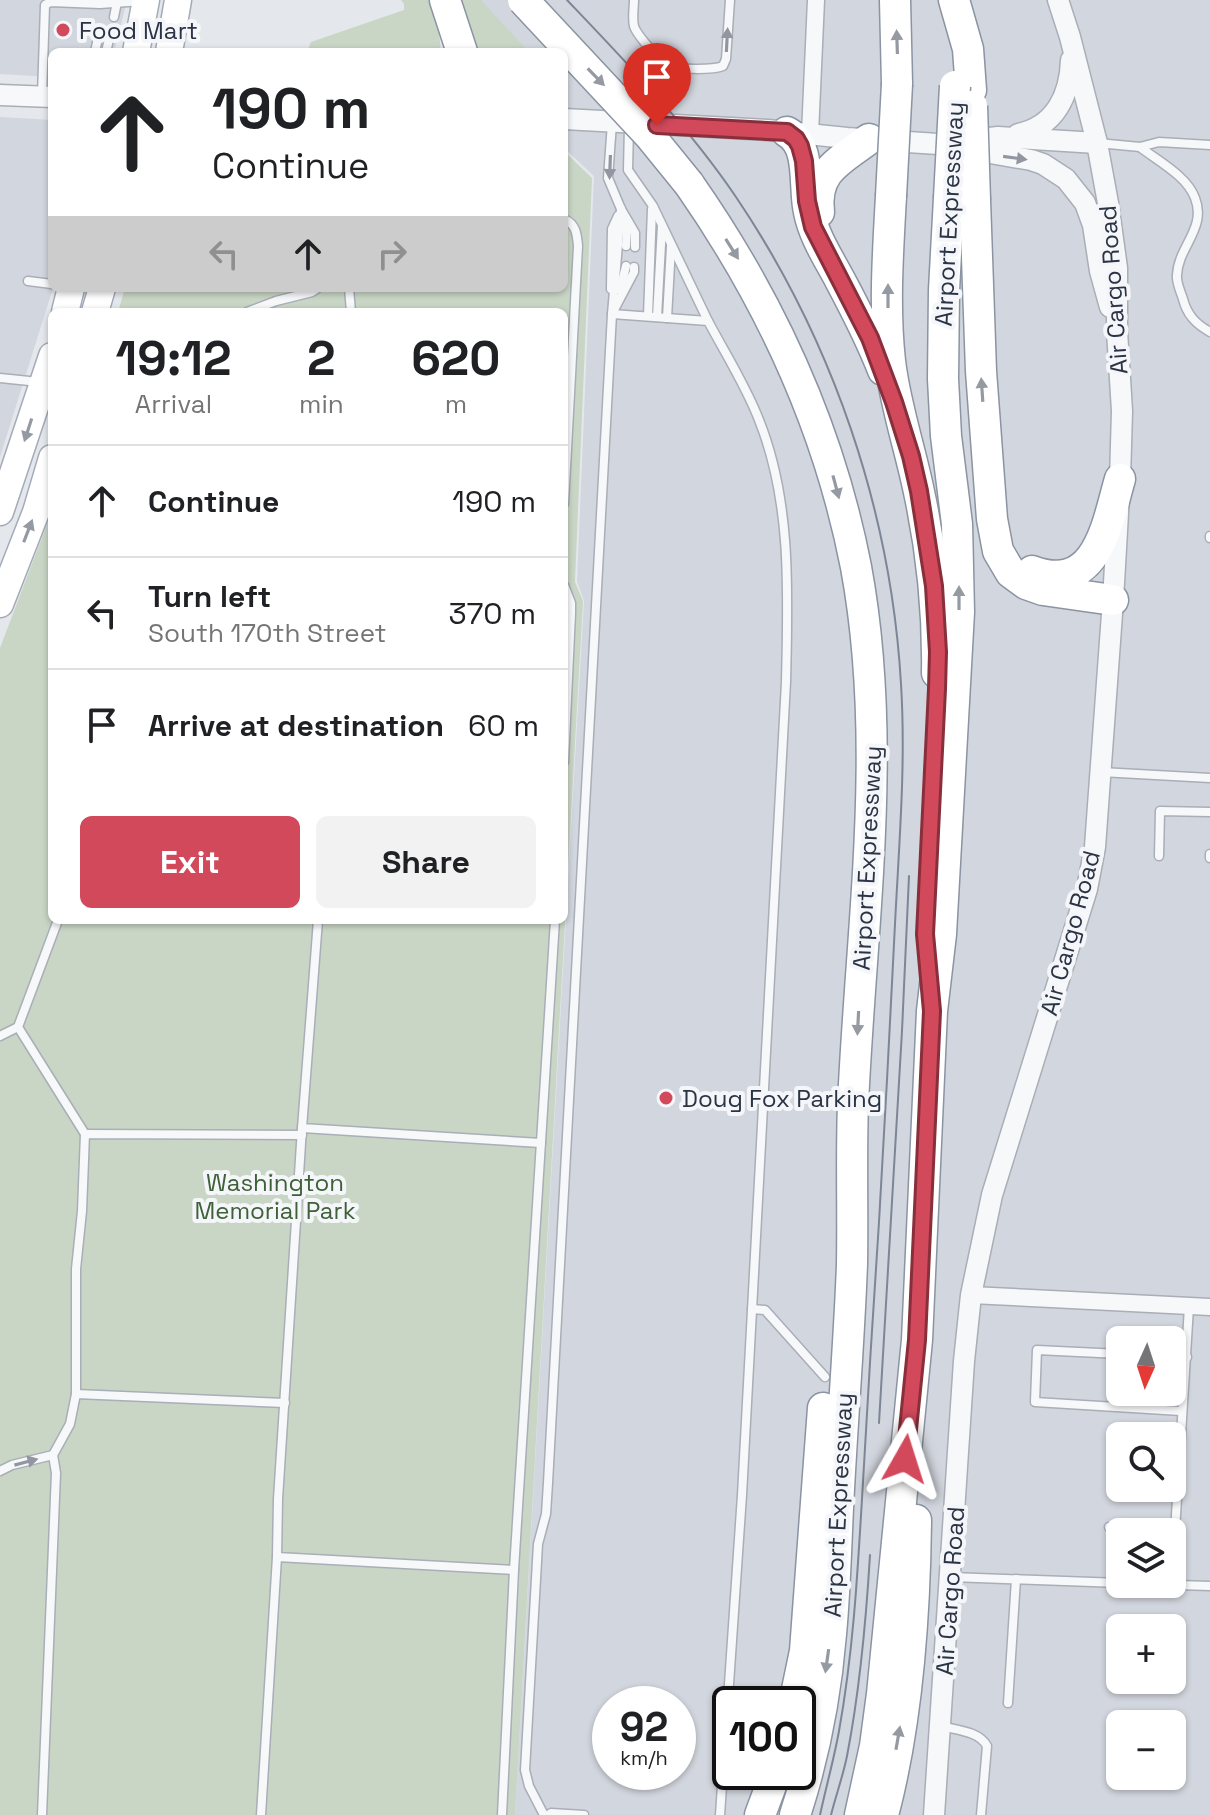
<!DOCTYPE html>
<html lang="en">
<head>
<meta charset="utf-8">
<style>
	body { margin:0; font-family:"Space Grotesk",sans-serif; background:#f2f2f2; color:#202124; height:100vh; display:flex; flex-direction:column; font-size:30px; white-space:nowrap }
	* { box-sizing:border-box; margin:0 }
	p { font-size:26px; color:#757577 }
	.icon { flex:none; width:44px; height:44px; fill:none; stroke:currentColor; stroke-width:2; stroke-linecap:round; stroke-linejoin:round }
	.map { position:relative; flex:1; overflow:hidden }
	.panel { position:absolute; left:48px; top:308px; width:520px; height:616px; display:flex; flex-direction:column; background:#fff; border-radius:12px; box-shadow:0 2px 6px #0004 }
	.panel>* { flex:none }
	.top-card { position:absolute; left:48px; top:48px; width:520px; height:244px; border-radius:12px; box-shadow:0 2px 6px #0004; background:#fff; color:#202124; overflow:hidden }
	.needle { width:52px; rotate:183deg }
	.fabs { position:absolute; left:1106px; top:1326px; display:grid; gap:16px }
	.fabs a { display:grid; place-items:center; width:80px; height:80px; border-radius:12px; background:#fff; box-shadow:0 2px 6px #0004; font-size:40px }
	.speed { position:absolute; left:592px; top:1686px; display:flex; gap:16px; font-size:40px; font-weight:700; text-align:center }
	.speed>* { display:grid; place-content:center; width:104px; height:104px; border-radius:50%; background:#fff; box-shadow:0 2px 6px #0004; line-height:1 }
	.speed small { font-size:20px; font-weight:400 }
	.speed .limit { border:4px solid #111; border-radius:12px; background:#fff; color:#111 }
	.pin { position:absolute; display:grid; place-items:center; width:68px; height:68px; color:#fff; margin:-82px -34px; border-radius:50% 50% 50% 0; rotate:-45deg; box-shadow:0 0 8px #0007 }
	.pin .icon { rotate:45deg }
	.me { position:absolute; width:88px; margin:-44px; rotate:6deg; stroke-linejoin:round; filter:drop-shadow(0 0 6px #0008) }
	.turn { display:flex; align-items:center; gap:28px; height:168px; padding:0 32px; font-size:36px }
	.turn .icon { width:104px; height:104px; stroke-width:2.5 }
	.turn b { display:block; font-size:56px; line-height:68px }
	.lanes { display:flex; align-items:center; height:76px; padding:0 32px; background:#0003; justify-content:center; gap:40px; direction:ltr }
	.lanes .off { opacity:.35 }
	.eta { display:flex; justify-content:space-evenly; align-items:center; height:136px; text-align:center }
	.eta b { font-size:48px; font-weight:800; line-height:56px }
	.button { display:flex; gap:16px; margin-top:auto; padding:16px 32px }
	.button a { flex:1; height:92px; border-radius:12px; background:#d1495b; color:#fff; font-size:32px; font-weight:800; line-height:92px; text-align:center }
	.button a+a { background:#f2f2f2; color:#202124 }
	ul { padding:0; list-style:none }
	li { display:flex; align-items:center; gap:24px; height:112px; padding:0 32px; border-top:2px solid #e0e0e0 }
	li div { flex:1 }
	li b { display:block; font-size:30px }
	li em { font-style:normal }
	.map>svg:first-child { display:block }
	.built { fill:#d2d6de; fill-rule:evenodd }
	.green { fill:#c9d6c5 }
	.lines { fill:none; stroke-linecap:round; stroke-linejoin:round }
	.service-casing { stroke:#a9aeb7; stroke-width:11 }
	.minor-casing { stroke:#a9aeb7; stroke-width:19 }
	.tertiary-casing { stroke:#a9aeb7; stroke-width:23 }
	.primary-casing { stroke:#a3abb8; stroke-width:29 }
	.motorway-casing { stroke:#8b94a3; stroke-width:33 }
	.service { stroke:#f7f8fa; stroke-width:8 }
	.minor { stroke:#f7f8fa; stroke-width:16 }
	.tertiary { stroke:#f7f8fa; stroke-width:20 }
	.primary { stroke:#fff; stroke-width:26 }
	.motorway { stroke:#fff; stroke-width:30 }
	.tram { stroke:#7d8696; stroke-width:2 }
	.motorway-bridge-casing { stroke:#8b94a3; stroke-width:33; stroke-linecap:butt }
	.motorway-bridge { stroke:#fff; stroke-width:30 }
	.oneway { fill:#9196a0 }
	.oneway2 { fill:#959aa2 }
	.route-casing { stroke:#882f3b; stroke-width:20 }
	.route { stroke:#d1495b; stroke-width:14 }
	.poi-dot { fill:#d1495b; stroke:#f4f6f9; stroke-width:3 }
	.labels { text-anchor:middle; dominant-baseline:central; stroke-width:8; stroke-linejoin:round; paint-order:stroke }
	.poi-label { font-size:24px; fill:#2b3445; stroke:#f4f6f9; text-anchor:start }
	.street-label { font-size:24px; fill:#2b3445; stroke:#f4f6f9 }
	.park-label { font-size:24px; fill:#3f6138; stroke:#f4f6f9 }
</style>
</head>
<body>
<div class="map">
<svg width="1210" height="1815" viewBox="0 0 1210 1815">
	<rect width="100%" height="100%" fill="#e4e7ec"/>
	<!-- built -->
	<g class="built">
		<polygon points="0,0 127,0 114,52 52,52 52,77 0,74"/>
		<path d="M 405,0 L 1210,0 L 1210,1815 L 515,1815 L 584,601 L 577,581 L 594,176 L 564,148 L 564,52 L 461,52 ZM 1120,1340 L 1172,1340 L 1172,1392 L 1120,1392 ZM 1120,1436 L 1172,1436 L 1172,1488 L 1120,1488 ZM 1120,1532 L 1172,1532 L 1172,1584 L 1120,1584 ZM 1120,1628 L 1172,1628 L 1172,1680 L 1120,1680 ZM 610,1704 L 678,1704 L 678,1772 L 610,1772 ZM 730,1704 L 798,1704 L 798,1772 L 730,1772 ZM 1120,1724 L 1172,1724 L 1172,1776 L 1120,1776 Z"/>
		<polygon points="0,117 52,120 53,288 0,457"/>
	</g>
	<!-- green -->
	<g class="green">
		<polygon points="401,0 429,0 438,22 441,52 307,52 311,42 404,10 404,4"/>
		<polygon points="461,0 481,0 529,52 471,52 469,28"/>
		<polygon points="564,151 592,178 575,582 583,601 515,1815 0,1815 0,648 52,511 52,920 564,920 564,312 118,312 125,288 564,288"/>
	</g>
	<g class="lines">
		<defs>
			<g id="service">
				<path d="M 634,0 C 634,8 632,18 634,26 C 636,34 659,60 666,65 C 676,70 713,70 723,66 L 726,59 L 730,0"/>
				<polyline points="114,17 117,2"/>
				<polyline points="95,52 99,33"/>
				<polyline points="106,52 110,35"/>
				<polyline points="42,95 45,5 50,2 100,4 142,1"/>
				<polyline points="612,123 608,178 621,209 635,233 635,247"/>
				<polyline points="629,126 628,170 653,206 708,321"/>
				<polyline points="1098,143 1140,147 1159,142 1210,145"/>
				<path d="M 1140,147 C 1158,161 1187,176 1195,198 C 1207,228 1178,247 1177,275 C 1176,283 1181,292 1183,299 C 1187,315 1196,324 1210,332"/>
				<path d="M 564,219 C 576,224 577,234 578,246 L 564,504"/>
				<polyline points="624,221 627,230 626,246"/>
				<polyline points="28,281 52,284"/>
				<polyline points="349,288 351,312"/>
				<polyline points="611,289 612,229 618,216"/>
				<polyline points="620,290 626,266"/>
				<polyline points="614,310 634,272 634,267"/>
				<polyline points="247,312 276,301 312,292 318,288"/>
				<path d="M 612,314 L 708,321 C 725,353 746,386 759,420 C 792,502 788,595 786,682 L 742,1495 L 720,1815"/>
				<polyline points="648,316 652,209"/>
				<polyline points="657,317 662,226"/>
				<polyline points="667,318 671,247"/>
				<polyline points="0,378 39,382"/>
				<polyline points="1210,538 1210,536"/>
				<polyline points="564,585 571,603 571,613 564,762"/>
				<polyline points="1101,772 1210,778"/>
				<polyline points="1159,856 1160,811 1210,812"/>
				<polyline points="1210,858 1210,854"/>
				<polyline points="58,920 18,1027 85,1134"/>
				<polyline points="318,920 302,1128 541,1143"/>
				<polyline points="0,1036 18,1027"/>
				<polyline points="302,1128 278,1499 277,1557 514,1570"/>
				<polyline points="752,1309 765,1310 825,1377"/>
				<polyline points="1120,1354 1037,1350 1035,1402 1181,1411"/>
				<polyline points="1172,1357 1187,1357"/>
				<polyline points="76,1394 76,1269 82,1211 85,1134 302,1135"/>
				<polyline points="0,1471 12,1465 53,1455"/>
				<polyline points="1109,1527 1175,1531 1189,1307"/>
				<polyline points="951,1577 1120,1583"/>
				<polyline points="1146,1584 1210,1586"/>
				<polyline points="1008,1703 1016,1579"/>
				<path d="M 941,1726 C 956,1730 979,1731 987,1746 L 981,1815"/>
				<polyline points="42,1815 56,1473 53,1455 70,1424 76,1394 285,1403"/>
				<polyline points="261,1815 277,1557"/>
				<polyline points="502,1815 514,1570 555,920"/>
				<polyline points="544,1815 529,1786 525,1770 538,1544 546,1514 548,1483 612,314 621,209"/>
				<polyline points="548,1815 551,1813 584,1815"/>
			</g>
			<g id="minor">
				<polyline points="810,134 816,0"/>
				<polyline points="971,1295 1210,1307"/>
			</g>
			<g id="tertiary">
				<polyline points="0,95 52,97"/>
				<polyline points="564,119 768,130 847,138 938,144 998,137 1097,143"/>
				<path d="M 1018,134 C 1055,127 1070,95 1071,60"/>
				<polyline points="962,148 1031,160 1043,164 1066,179 1085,203 1093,225 1100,271 1110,307"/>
				<polyline points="934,1815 964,1361 971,1295 992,1195 1087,889 1095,847 1113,600 1120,479 1122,411 1117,331 1117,268 1108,203 1097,143 1070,37 1058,0"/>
			</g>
			<g id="primary">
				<polyline points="136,52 146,0"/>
				<polyline points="169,52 178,0"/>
				<polyline points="65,312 71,288"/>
				<polyline points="95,312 102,288"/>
				<polyline points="0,512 52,356"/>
				<polyline points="0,604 36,512 52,458"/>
			</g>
			<g id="motorway">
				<polyline points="445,0 462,52"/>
				<polyline points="895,0 897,84"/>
				<polyline points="954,0 968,49 971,90"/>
				<path d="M 787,132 C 812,146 803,187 809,212 C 814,237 829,259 840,280 C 856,310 871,339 883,370"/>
				<path d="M 689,184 C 770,300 829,428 856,567 C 889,745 861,925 853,1104 C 851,1157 853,1211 852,1264 C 849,1345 842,1426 838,1508 C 836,1550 835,1592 831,1634 C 826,1694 814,1757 795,1815"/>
				<path d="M 891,196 C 888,251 884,307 890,361 C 895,405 910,448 919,492 C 932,552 938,612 937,673"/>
				<polyline points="975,200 981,371 992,519 998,551 1011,573 1026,584 1043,590 1113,600"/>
				<path d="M 819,212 C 814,171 840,161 869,139"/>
				<path d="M 1032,571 C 1098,595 1107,523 1120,479"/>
				<polyline points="794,1704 805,1651 823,1408"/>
				<polyline points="760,1815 776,1772"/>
				<polyline points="860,1815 875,1746 882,1694 917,1340 932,1011 941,934 959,612 957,524 946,436 943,379 944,290 949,198"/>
				<path d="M 883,1815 C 908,1721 915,1617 916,1520"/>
			</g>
		</defs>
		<!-- service casing -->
		<use href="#service" class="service-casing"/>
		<!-- minor casing -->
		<use href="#minor" class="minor-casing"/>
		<!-- tertiary casing -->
		<use href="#tertiary" class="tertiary-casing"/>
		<!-- primary casing -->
		<use href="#primary" class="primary-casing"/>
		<!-- motorway casing -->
		<use href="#motorway" class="motorway-casing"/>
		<!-- service -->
		<use href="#service" class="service"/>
		<!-- minor -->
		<use href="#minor" class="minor"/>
		<!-- tertiary -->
		<use href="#tertiary" class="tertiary"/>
		<!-- primary -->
		<use href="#primary" class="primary"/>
		<!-- motorway -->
		<use href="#motorway" class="motorway"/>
		<!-- tram -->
		<g class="tram">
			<path d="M 567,0 C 627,63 687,125 736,197 C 833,341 891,511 901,684 C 906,764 899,844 895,924 C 890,1023 885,1123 879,1222 C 873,1309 868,1395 863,1482 C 858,1565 854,1648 839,1731 C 834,1759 826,1787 820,1815"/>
			<polyline points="879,1423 902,1031 909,876"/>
			<path d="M 831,1815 C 836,1795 843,1776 847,1756 C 860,1689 866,1622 870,1555"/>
		</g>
		<defs>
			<g id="motorway-bridge">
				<polyline points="523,0 650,136 689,184"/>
				<polyline points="972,106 975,200"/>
				<polyline points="891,196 897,84"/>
				<polyline points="949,198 955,86"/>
			</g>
		</defs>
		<!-- motorway-bridge casing -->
		<use href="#motorway-bridge" class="motorway-bridge-casing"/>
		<!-- motorway-bridge -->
		<use href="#motorway-bridge" class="motorway-bridge"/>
	</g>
	<!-- one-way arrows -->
	<defs><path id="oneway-solid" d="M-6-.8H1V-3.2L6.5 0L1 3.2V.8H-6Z" transform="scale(2)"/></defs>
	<g class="oneway">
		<use href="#oneway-solid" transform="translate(727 40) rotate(-87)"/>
		<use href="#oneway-solid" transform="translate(1015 158) rotate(8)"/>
		<use href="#oneway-solid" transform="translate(610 167) rotate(92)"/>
		<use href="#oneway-solid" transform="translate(26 1462) rotate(-15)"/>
	</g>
	<g class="oneway2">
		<use href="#oneway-solid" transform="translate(897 42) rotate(-92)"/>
		<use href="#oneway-solid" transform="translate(596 77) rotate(46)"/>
		<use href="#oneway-solid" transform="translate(732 249) rotate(58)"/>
		<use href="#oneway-solid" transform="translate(888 296) rotate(-90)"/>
		<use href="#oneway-solid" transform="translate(982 390) rotate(-94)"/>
		<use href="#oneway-solid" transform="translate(28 430) rotate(108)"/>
		<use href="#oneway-solid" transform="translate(836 487) rotate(75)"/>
		<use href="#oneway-solid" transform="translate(28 531) rotate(-69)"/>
		<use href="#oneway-solid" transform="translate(959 598) rotate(-90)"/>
		<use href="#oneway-solid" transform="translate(858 1023) rotate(93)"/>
		<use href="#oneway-solid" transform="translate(827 1661) rotate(98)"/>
		<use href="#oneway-solid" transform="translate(898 1738) rotate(-80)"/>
	</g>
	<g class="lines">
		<defs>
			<polyline id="route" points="657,125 787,132 796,139 800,146 804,161 807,201 813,227 870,338 894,402 911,456 919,491 934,586 938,652 937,689 925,934 932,1011 917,1340 905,1459"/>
		</defs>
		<!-- route casing -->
		<use href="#route" class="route-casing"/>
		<!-- route -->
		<use href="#route" class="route"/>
	</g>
	<!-- markers -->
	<g class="poi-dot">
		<circle cx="63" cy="30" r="8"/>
		<circle cx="666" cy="1098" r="8"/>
	</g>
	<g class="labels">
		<!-- poi labels -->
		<g class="poi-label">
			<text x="79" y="30">Food Mart</text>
			<text x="682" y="1098">Doug Fox Parking</text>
		</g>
		<!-- street labels -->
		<g class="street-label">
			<text transform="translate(949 214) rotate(-87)">Airport Expressway</text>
			<text transform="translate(1113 290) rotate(-94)">Air Cargo Road</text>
			<text transform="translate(867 858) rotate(-87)">Airport Expressway</text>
			<text transform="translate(1070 933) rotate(-75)">Air Cargo Road</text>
			<text transform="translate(838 1505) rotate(-87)">Airport Expressway</text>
			<text transform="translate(950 1591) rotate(-86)">Air Cargo Road</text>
		</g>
		<!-- park labels -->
		<g class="park-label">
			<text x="275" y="1182">Washington<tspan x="275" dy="28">Memorial Park</tspan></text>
		</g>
	</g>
</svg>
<div class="fabs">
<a><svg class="needle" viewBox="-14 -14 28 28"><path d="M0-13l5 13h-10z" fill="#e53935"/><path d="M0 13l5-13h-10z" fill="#757577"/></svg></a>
<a><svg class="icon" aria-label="search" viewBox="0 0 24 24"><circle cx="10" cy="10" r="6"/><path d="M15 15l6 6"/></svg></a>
<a><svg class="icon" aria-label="layers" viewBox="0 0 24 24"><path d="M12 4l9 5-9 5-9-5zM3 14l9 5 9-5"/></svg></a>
<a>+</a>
<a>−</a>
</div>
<div class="speed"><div>92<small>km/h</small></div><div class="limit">100</div></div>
<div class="pin" style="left:657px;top:125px;background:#d93025"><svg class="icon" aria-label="arrive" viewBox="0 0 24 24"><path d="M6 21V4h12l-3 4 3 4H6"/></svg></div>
<svg class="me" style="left:905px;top:1459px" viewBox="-20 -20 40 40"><path d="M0-17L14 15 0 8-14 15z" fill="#d1495b" stroke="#fff" stroke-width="4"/></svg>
<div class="top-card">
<div class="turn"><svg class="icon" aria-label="ahead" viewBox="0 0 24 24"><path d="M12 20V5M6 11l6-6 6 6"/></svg><div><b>190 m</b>Continue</div></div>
<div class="lanes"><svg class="icon off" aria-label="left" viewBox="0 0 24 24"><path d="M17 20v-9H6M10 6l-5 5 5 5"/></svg><svg class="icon" aria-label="ahead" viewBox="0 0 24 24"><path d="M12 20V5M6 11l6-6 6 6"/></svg><svg class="icon off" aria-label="right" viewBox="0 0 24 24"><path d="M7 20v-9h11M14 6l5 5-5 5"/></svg></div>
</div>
<section class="panel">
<div class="eta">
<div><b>19:12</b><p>Arrival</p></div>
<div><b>2</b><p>min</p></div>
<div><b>620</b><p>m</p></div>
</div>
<ul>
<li><svg class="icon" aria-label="ahead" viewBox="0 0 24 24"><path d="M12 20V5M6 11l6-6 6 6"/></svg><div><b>Continue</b></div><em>190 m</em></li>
<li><svg class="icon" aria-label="left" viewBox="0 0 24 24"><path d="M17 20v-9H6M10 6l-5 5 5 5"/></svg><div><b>Turn left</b><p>South 170th Street</p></div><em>370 m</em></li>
<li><svg class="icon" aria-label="arrive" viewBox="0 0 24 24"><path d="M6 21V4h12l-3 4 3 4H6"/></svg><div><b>Arrive at destination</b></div><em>60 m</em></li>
</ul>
<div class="button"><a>Exit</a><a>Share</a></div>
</section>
</div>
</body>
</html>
